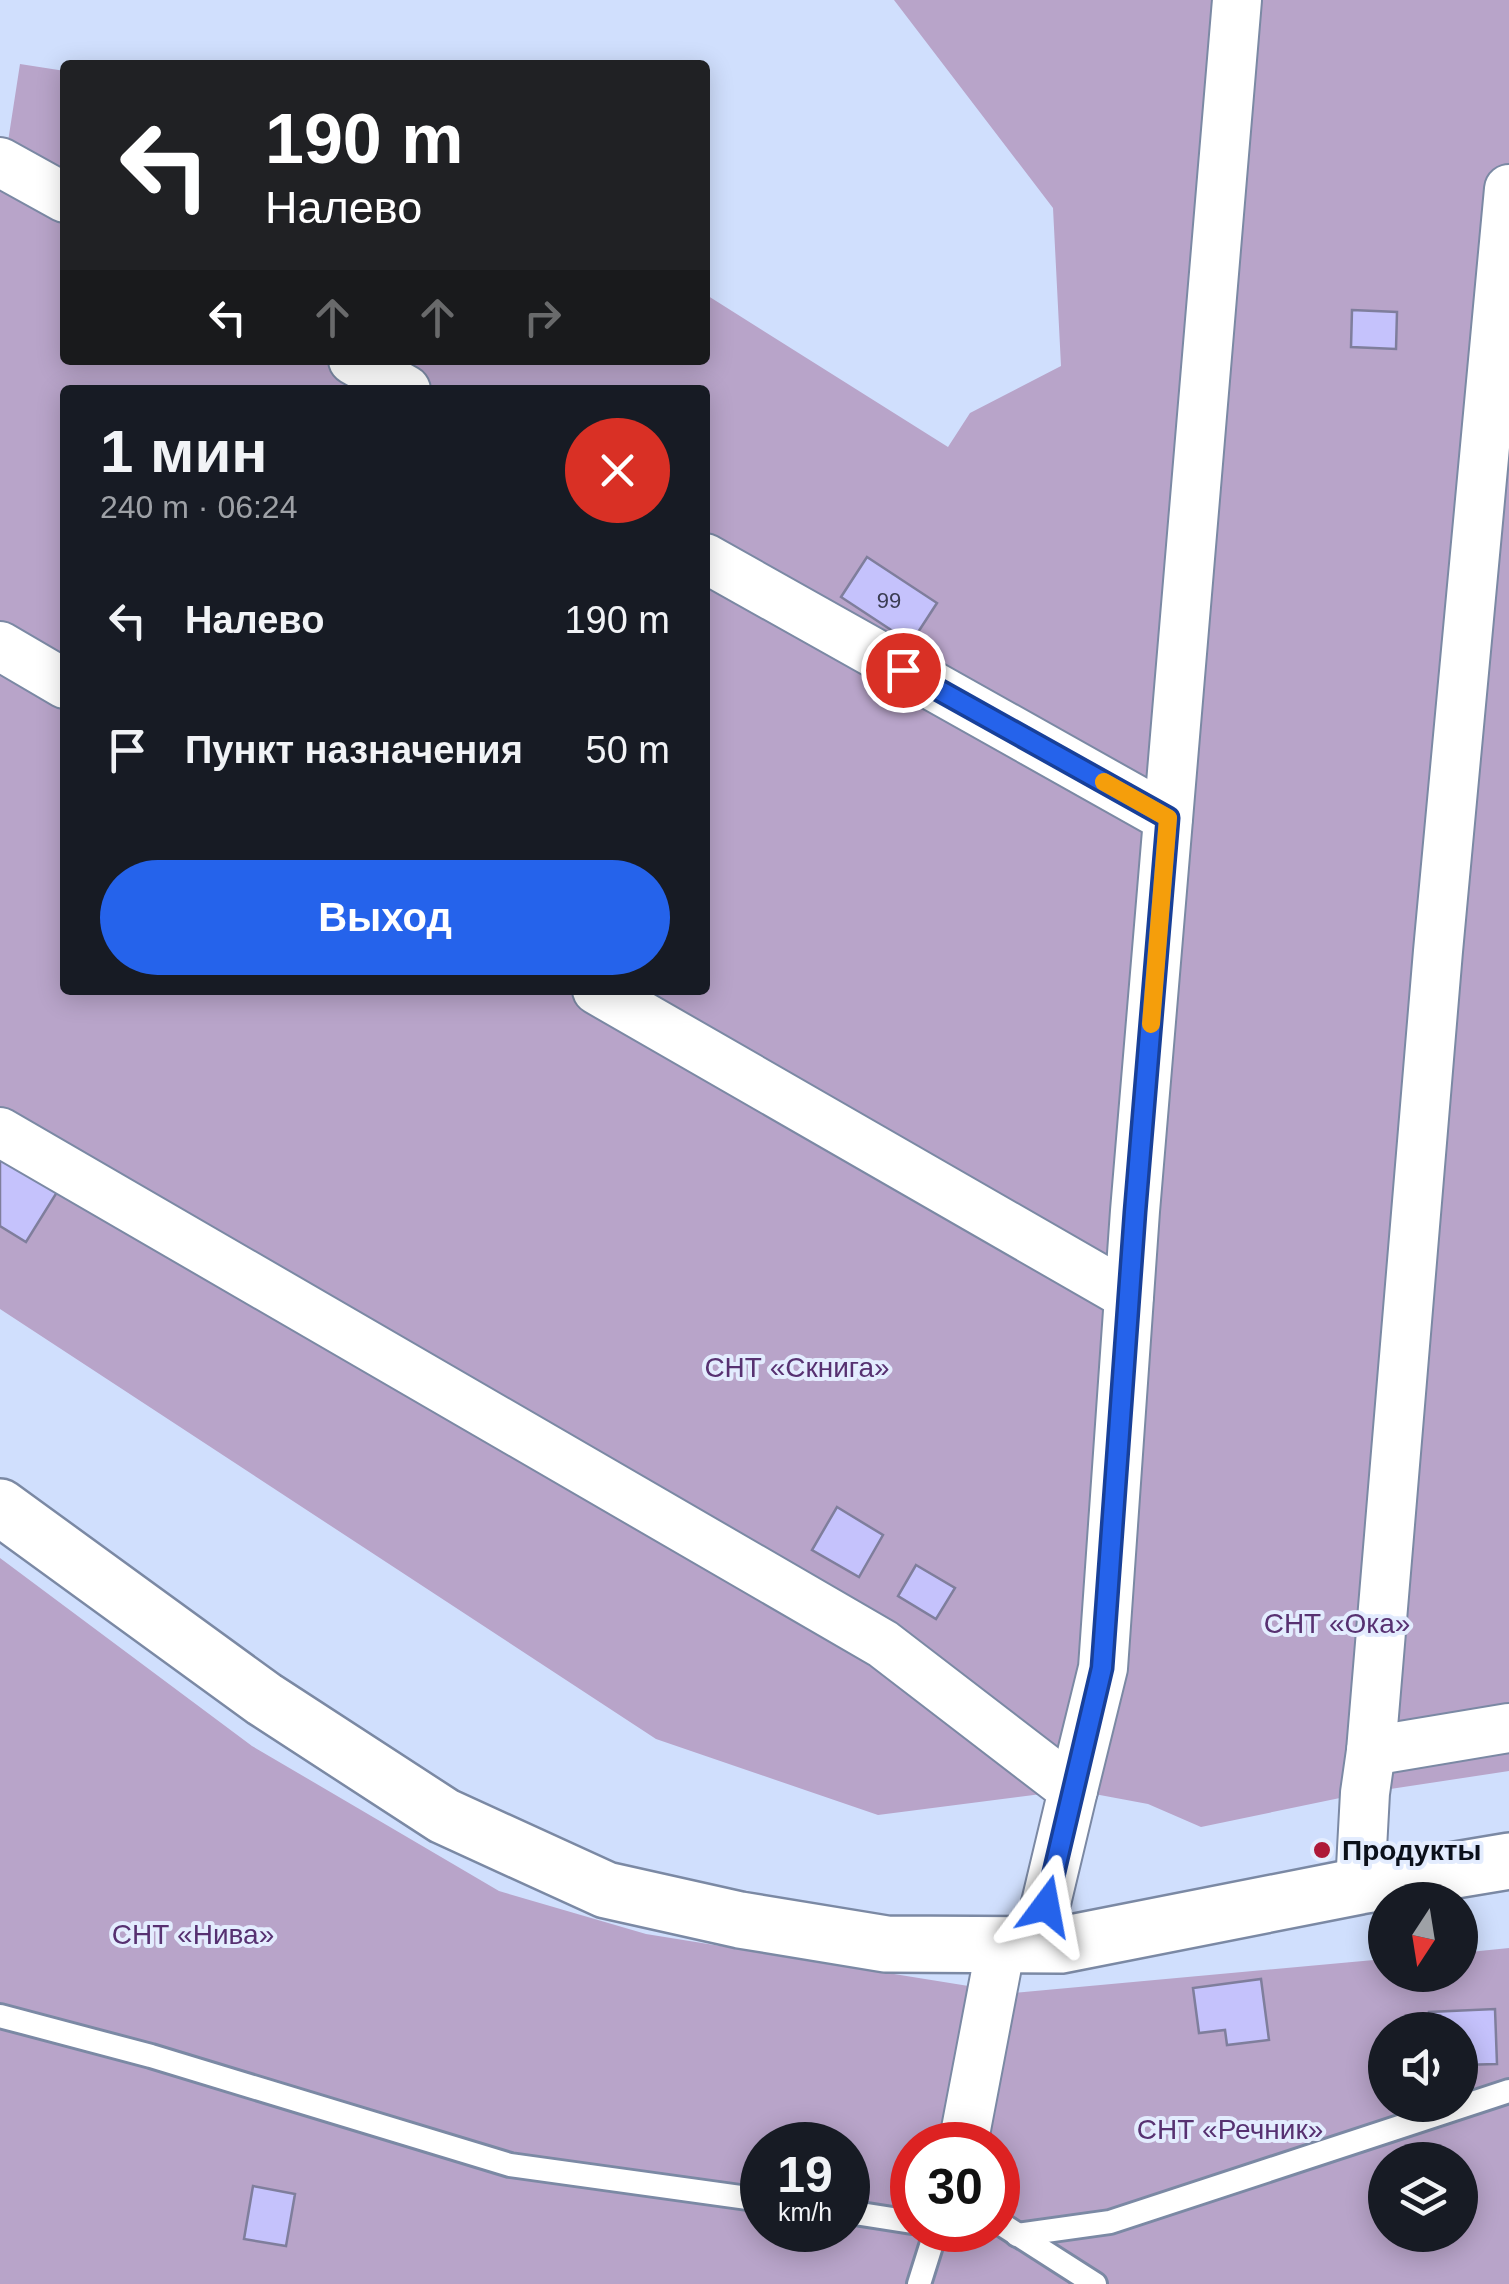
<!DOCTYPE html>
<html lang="ru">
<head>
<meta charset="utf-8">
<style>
	body { margin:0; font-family:Helvetica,sans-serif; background:#242831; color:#f1f3f6; height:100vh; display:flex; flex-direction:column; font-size:38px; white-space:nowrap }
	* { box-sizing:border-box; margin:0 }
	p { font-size:32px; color:#9ea1a6 }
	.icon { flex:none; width:55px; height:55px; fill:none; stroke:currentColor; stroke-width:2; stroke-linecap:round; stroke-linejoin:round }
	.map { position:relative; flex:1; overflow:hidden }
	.side { position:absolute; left:60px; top:385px; width:650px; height:610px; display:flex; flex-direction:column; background:#171b24; border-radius:10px; box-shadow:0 5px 25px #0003 }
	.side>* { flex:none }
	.guide { position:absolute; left:60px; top:60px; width:650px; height:305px; border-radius:10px; box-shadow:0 5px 25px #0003; background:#202124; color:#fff; overflow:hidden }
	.needle { width:65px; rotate:192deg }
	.fabs { position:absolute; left:1368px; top:1882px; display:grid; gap:20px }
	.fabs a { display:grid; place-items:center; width:110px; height:110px; border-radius:50%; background:#171b24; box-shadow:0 5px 25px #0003; font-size:50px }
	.speed { position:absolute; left:740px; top:2122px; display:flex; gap:20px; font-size:50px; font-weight:700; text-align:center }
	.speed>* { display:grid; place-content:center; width:130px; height:130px; border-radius:50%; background:#171b24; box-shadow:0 5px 25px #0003; line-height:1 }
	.speed small { font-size:25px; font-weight:400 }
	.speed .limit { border:15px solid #d22; background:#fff; color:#111 }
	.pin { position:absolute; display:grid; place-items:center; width:85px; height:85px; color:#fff; margin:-42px; border:5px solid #fff; border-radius:50%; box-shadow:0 2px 10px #0007 }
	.me { position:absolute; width:110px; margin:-55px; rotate:13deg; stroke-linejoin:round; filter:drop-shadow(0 0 8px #0008) }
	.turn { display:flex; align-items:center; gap:35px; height:210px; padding:0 40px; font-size:45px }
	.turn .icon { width:130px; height:130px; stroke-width:2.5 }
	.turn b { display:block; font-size:70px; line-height:85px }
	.lanes { display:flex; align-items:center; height:95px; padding:0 40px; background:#0003; justify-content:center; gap:50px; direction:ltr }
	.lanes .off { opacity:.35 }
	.round { display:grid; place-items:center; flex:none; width:105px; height:105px; border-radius:52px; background:#242831 }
	.overview { display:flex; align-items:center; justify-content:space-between; height:170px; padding:0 40px }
	h1 { font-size:60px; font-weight:800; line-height:75px }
	.action { display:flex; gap:20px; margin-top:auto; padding:20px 40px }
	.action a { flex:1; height:115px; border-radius:60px; background:#2563eb; color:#fff; font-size:40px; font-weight:800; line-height:115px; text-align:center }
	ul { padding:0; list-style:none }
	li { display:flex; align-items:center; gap:30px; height:130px; padding:0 40px }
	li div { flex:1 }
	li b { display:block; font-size:38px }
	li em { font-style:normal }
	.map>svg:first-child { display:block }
	.green { fill:#b8a4c9; fill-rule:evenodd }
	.building { fill:#c5c2fc; stroke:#7f7e9c; stroke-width:2.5 }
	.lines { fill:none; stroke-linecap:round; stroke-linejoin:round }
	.service-casing { stroke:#7b89a4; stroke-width:28 }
	.minor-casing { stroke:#7b89a4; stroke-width:52 }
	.tertiary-casing { stroke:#7b89a4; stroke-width:60 }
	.service { stroke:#fff; stroke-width:22 }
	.minor { stroke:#fff; stroke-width:48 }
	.tertiary { stroke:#fff; stroke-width:55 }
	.route-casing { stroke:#184099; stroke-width:25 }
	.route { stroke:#2563eb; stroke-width:18 }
	.slow { stroke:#f59e0b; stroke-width:18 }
	.poi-dot { fill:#ae1938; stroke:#e3ecfe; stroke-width:4 }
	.labels { text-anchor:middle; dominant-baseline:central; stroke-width:8; stroke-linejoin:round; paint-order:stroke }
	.number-label { font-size:22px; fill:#3a3c52 }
	.park-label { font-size:28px; fill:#573171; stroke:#e3ecfe }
	.poi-label { font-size:28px; font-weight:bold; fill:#0b101a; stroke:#e3ecfe; text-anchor:start }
</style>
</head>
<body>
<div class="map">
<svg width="1509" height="2284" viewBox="0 0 1509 2284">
	<rect width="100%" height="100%" fill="#d0dffd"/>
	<!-- green -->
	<g class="green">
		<path d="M 894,0 L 1509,0 L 1509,1771 L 1364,1793 L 1201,1827 L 1148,1804 L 1073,1790 L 878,1815 L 656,1739 L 0,1309 L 0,146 L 7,148 L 20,64 L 65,71 L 65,360 L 705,360 L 705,294 L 948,447 L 970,413 L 1061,366 L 1053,208 ZM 65,390 L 705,390 L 705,990 L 65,990 Z"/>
		<path d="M 0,1558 L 252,1746 L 499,1891 L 646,1934 L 1012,1993 L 1385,1959 L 1385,1975 L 1460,1975 L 1460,1953 L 1509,1948 L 1509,2284 L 0,2284 ZM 1385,2030 L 1460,2030 L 1460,2105 L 1385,2105 ZM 762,2145 L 848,2145 L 848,2230 L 762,2230 ZM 912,2145 L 998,2145 L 998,2230 L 912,2230 ZM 1385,2160 L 1460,2160 L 1460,2235 L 1385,2235 Z"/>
	</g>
	<!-- building -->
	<g class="building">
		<polygon points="1352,310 1397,312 1396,349 1351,347"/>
		<polygon points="867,557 937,603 911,643 841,597"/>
		<polygon points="0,1152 59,1189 26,1242 0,1226"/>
		<polygon points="837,1507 883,1535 859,1577 812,1550"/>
		<polygon points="916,1565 955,1588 936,1619 898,1596"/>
		<polygon points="1261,1979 1269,2040 1227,2045 1225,2030 1199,2033 1193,1988"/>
		<polygon points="1495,2009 1497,2064 1460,2065 1460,2030 1430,2030 1429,2012"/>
		<polygon points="253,2186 295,2194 286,2246 244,2239"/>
	</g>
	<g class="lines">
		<defs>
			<g id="service">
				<polyline points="0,2016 151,2056 510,2165 762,2200"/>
				<polyline points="848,2212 912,2222"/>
				<polyline points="998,2222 1095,2284"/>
				<polyline points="1017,2235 1110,2222 1509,2091"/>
				<polyline points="919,2284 936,2230"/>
			</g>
			<g id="minor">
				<polyline points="0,162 65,198"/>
				<polyline points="353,360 406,390"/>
				<polyline points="705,558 1168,818"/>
				<polyline points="0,646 65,684"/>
				<polyline points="597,990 1129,1296"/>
				<polyline points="0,1132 883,1644 1073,1790 1036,1945"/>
				<polyline points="1371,1751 1509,1728"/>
				<polyline points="1073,1790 1103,1668 1135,1211 1237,0"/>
				<polyline points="1360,1886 1365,1793 1371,1751 1438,951 1509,189"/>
				<polyline points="963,2145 1001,1945"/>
			</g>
			<polyline id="tertiary" points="0,1507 264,1699 444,1816 606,1890 740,1920 886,1944 1061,1945 1360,1886 1509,1861"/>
		</defs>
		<!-- service casing -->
		<use href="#service" class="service-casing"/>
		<!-- minor casing -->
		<use href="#minor" class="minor-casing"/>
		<!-- tertiary casing -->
		<use href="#tertiary" class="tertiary-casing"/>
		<!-- service -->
		<use href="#service" class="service"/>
		<!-- minor -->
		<use href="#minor" class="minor"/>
		<!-- tertiary -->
		<use href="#tertiary" class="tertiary"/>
	</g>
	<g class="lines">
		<defs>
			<polyline id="route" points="903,670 1168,818 1135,1212 1102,1668 1046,1906"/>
		</defs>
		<!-- route casing -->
		<use href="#route" class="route-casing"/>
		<!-- route -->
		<use href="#route" class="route"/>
		<!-- slow -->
		<polyline class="slow" points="1104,782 1168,818 1151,1024"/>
	</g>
	<!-- markers -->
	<circle class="poi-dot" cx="1322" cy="1850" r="10"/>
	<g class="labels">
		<!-- number labels -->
		<g class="number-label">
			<text x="889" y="600">99</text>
		</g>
		<!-- park labels -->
		<g class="park-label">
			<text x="797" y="1367">СНТ «Скнига»</text>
			<text x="1337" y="1623">СНТ «Ока»</text>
			<text x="193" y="1934">СНТ «Нива»</text>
			<text x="1230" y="2129">СНТ «Речник»</text>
		</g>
		<!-- poi labels -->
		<g class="poi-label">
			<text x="1342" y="1850">Продукты</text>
		</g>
	</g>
</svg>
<div class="fabs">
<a><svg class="needle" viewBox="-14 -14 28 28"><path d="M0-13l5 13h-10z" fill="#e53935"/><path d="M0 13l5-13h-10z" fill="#9ea1a6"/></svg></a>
<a><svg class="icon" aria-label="sound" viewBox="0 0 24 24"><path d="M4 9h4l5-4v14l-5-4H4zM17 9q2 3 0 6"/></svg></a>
<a><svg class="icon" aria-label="layers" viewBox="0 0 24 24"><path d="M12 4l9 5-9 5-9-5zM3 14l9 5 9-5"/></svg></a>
</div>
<div class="speed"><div>19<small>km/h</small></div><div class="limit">30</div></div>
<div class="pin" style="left:903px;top:670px;background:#d93025"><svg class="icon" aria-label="arrive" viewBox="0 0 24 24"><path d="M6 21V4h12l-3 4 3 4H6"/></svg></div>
<svg class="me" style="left:1046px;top:1906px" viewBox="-20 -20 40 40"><path d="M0-17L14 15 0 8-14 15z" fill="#2563eb" stroke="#fff" stroke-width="4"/></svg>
<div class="guide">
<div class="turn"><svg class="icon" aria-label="left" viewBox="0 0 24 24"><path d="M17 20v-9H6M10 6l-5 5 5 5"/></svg><div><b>190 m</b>Налево</div></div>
<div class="lanes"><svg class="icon" aria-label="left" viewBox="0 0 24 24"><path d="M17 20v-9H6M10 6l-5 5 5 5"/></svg><svg class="icon off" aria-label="ahead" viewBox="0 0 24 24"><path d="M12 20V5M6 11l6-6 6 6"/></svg><svg class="icon off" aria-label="ahead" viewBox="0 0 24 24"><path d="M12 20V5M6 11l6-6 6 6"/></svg><svg class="icon off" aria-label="right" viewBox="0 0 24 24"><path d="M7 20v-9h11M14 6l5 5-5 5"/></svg></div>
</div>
<section class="side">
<div class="overview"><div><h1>1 мин</h1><p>240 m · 06:24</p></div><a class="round" style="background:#d93025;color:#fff"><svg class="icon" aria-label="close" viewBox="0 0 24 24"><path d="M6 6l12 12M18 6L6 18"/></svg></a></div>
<ul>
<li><svg class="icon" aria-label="left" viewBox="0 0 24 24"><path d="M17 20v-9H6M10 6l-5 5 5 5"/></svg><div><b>Налево</b></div><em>190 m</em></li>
<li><svg class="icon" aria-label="arrive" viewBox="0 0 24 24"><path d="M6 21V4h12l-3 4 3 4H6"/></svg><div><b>Пункт назначения</b></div><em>50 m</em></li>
</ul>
<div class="action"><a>Выход</a></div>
</section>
</div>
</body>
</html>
